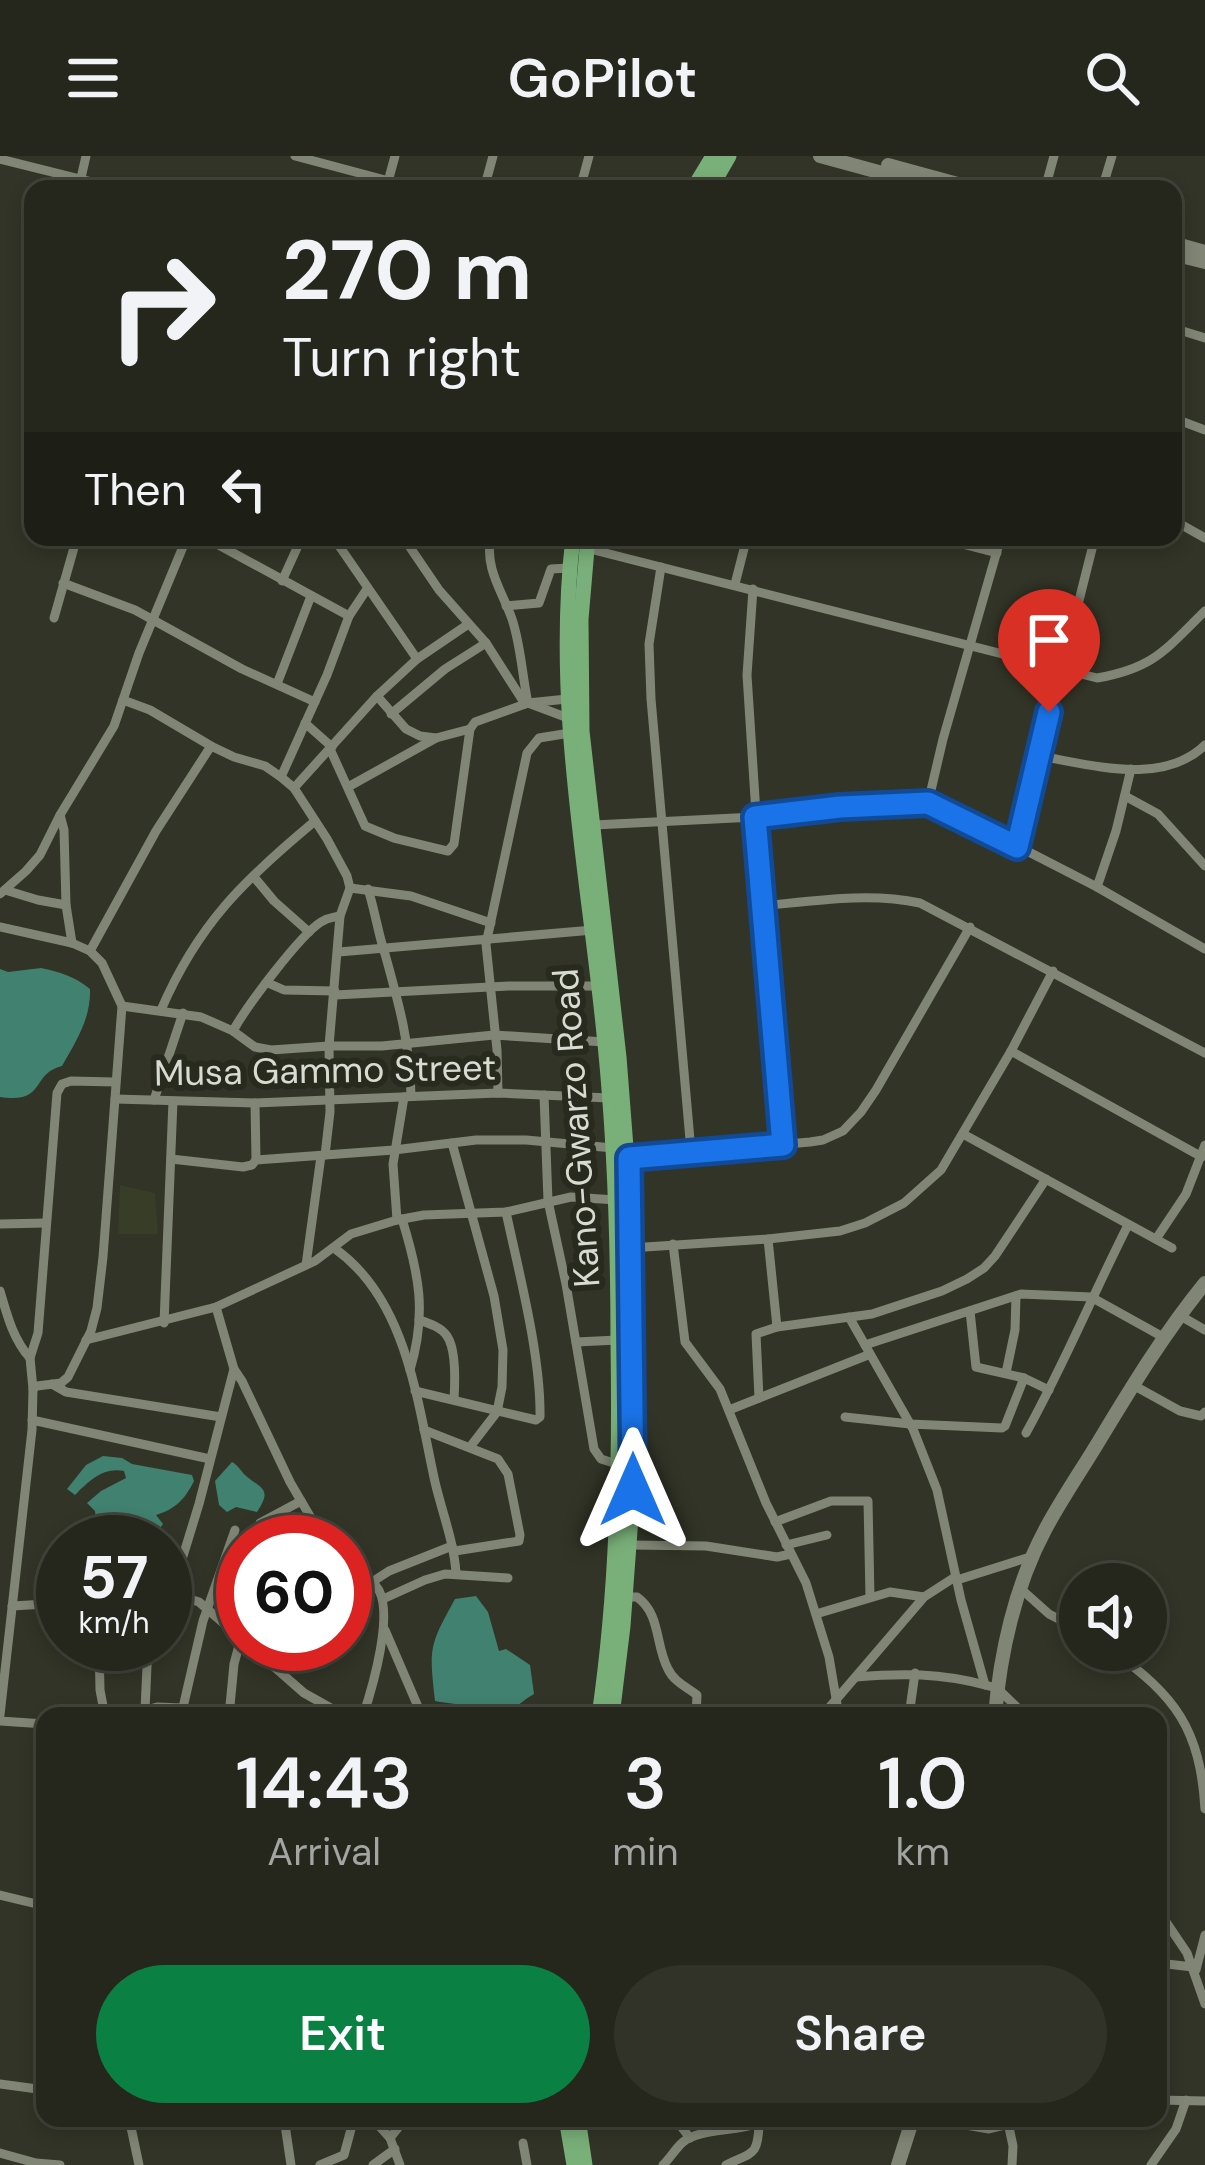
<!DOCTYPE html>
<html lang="en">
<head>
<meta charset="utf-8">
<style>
	body { margin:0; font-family:"DM Sans",sans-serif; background:#313329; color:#f1f3f6; height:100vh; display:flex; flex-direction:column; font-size:45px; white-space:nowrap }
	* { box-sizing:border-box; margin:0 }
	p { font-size:39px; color:#a3a5a3 }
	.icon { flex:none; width:66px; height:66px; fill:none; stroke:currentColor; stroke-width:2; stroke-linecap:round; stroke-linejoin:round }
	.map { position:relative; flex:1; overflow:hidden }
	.details { position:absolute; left:36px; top:1551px; width:1131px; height:420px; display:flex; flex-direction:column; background:#25271c; border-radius:24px; box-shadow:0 6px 18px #0003,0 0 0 3px #42443b }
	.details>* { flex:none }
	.guide { position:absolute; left:24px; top:24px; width:1158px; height:366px; border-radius:24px; box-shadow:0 6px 18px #0003,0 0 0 3px #42443b; background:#25271c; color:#f1f3f6; overflow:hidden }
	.buttons { position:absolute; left:1059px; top:1407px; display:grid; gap:24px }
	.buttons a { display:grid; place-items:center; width:108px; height:108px; border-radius:50%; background:#25271c; box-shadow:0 6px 18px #0003,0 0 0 3px #42443b; font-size:60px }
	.speed { position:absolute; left:36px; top:1359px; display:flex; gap:24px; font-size:60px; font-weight:700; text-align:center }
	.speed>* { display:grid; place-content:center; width:156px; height:156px; border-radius:50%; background:#25271c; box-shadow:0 6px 18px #0003,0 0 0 3px #42443b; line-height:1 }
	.speed small { font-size:30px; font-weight:400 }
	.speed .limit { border:18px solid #d22; background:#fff; color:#111 }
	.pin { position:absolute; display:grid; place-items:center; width:102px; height:102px; color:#fff; margin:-123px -51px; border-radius:50% 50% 50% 0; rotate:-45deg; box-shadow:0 0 12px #0007 }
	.pin .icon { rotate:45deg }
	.me { position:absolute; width:132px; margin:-66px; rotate:0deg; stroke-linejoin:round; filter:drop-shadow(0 0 9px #0008) }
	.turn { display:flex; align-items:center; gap:42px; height:252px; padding:0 60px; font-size:54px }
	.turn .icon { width:156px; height:156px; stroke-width:2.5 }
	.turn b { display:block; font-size:84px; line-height:102px }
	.then { display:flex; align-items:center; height:114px; padding:0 60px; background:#0003; gap:24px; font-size:45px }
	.eta { display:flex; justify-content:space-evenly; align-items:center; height:204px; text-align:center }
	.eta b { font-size:72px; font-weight:600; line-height:84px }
	.action { display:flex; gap:24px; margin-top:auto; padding:24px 60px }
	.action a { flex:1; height:138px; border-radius:72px; background:#0b8043; color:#fff; font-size:48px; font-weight:600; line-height:138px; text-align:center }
	.action a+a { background:#313329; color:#f1f3f6 }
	header { display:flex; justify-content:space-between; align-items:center; height:156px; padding:0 60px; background:#25271c; font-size:54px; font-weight:600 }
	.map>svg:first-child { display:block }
	.built { fill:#383d28 }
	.water { fill:#41816f }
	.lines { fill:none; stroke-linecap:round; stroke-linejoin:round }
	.street { stroke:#818575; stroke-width:9 }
	.secondary { stroke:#818575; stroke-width:14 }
	.primary { stroke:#79af79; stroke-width:15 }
	.route-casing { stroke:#114b97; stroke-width:30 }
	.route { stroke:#1a73e8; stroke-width:21 }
	.labels { text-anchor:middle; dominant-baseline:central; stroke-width:12; stroke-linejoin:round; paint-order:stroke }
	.street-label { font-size:36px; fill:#d8dbd2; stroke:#272a1d }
</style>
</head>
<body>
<header><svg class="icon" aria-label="menu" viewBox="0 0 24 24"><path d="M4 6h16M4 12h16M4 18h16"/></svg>GoPilot<svg class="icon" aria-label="search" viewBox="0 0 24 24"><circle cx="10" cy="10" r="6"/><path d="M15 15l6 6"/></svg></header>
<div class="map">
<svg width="1205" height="2009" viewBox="0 0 1205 2009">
	<rect width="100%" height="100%" fill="#313426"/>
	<!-- built -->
	<polygon class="built" points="120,1029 155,1037 158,1078 118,1078"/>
	<!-- water -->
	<g class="water">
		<path d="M 41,812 C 60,816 74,820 90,833 C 91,863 76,885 62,910 C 30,918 47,948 0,941 L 0,813 L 8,816 Z"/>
		<path d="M 103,1300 L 122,1302 L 132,1308 L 192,1319 L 194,1325 C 185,1343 176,1353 156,1359 L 163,1368 L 156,1378 L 140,1377 L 108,1382 L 97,1375 L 95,1355 L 87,1347 L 101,1335 L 126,1322 L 124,1315 C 103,1311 89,1325 75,1339 L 67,1333 L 86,1309 Z"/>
		<path d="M 232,1306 C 238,1309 241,1315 245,1319 C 261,1333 273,1332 257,1356 L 236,1351 L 227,1356 L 219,1349 L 215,1325 Z"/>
		<path d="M 476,1440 L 488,1456 L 499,1495 L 506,1493 L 530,1509 L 534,1538 C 523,1544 510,1557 501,1559 C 485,1564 477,1557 464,1551 C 456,1547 444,1547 435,1545 C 429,1492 429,1490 455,1443 Z"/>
	</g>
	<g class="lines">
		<!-- street -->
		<g class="street">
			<polyline points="295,0 419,33"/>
			<polyline points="0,3 120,33"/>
			<polyline points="81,22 86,0"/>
			<polyline points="386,33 395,0"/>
			<polyline points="484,33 493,0"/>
			<polyline points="580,33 589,0"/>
			<polyline points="1045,33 1054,0"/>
			<polyline points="1102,33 1112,0"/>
			<polyline points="27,100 33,102"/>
			<polyline points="1173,172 1205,182"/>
			<polyline points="1173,262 1205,274"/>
			<polyline points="1173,364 1205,382"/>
			<polyline points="204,381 349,460"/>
			<polyline points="333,381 417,503"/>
			<polyline points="403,381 439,434 486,487 525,548"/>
			<path d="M 491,381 C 484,411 502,435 512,463 C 521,490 522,519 528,547"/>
			<polyline points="935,381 997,397"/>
			<path d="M 586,392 L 1097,522 C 1154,512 1165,494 1205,455"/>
			<polyline points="661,411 649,488 651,543 691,995"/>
			<polyline points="282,425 302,381"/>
			<polyline points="63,427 135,454 242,513 315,546"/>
			<polyline points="735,428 747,381"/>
			<polyline points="753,433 747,519 762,750 783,989"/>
			<polyline points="506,450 539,447 551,413 569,412"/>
			<polyline points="54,462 77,381"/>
			<polyline points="277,528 311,440"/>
			<polyline points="377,540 406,573 420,580 436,582 470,573 475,566 528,547 567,543"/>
			<polyline points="123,544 150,554 211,590 234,601 265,610 281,621 294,632 327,683 347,720 350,732 340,760 329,890 330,956 325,999"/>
			<polyline points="528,547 568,562"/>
			<polyline points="391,558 445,513 486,487"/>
			<polyline points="305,567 332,591"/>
			<polyline points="330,593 365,670 394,682 448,695 454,688 470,573"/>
			<path d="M 1038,600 C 1090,608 1162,631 1205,589"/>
			<polyline points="281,621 327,519 349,460 367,433"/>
			<polyline points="348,631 436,582"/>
			<polyline points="294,632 377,540 417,503 467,469"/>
			<polyline points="1125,640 1158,658 1205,710"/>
			<polyline points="928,647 943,583 1001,381"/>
			<polyline points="60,659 64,674 66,749 72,787"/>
			<polyline points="594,669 755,661 840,651 928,647 955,658 1097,731 1205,793"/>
			<polyline points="1017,691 1095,381"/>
			<polyline points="254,721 274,745 309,776"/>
			<polyline points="1097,731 1116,675 1131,613"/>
			<polyline points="350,732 411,740 491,767"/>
			<path d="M 368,733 C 375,755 378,777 385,798 C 399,848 410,887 411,940"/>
			<polyline points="5,734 38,744 66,749"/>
			<polyline points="0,738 26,715 40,699 60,659 114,570 139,497 187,381"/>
			<path d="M 762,750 C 814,745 868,736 920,747 L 1205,897"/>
			<polyline points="0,771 72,787 90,795 102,807 122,850 103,1101 97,1152 91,1175 68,1221 61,1227 37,1230 33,1233"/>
			<polyline points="90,795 156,675 211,590"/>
			<polyline points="339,796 593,774"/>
			<polyline points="268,827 284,834 335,835"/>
			<polyline points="335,839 509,830 597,830"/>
			<polyline points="122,850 201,861 233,875 255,891 271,894 329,890 382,890 494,879 605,886"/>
			<path d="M 161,854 C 198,768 244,724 315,665"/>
			<path d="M 233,875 C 246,851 300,779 321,766 C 329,761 331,762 340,760"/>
			<polyline points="1011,895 1202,1001"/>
			<polyline points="498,937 497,894 486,788 527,597 539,582 570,577"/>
			<polyline points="544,939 548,1045 566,1128 594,1293 601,1303 620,1309"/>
			<polyline points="115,943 255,947 498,937 609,942"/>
			<polyline points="154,944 183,857"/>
			<polyline points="255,947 256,1004"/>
			<polyline points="963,978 1172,1092"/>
			<polyline points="452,987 494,1140 503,1194 502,1231 497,1256 470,1291"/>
			<polyline points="629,1002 810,986 823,984 843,975 861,956 876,934 970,771"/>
			<polyline points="171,1003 243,1011 252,1009 256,1004 394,994 476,984 526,984 613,992"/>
			<path d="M 402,1063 C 419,1118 427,1157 410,1214"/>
			<polyline points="397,1064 393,1008 404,941"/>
			<polyline points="0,1068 46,1067"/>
			<polyline points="768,1083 777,1171"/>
			<polyline points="1156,1083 1186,1038 1205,989"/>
			<polyline points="673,1088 685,1186 720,1233 766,1347 806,1427 829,1501 839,1560"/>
			<path d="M 334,1092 C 407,1143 417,1245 435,1326 C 442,1356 454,1386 456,1417"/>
			<polyline points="630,1092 768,1083 840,1075 865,1067 904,1047 941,1014 1011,895 1053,815"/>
			<polyline points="306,1109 321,1000"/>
			<path d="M 0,1135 C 7,1159 13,1183 30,1202"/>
			<polyline points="216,1151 234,1213 242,1225 290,1326 325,1386"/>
			<polyline points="970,1155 976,1211 1024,1222"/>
			<polyline points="1179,1159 1205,1174"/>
			<polyline points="849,1161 913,1273 937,1334 961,1444 985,1529 997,1532 1026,1560"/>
			<path d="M 419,1164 C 428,1167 441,1171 447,1180 C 456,1193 455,1227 454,1243"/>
			<polyline points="164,1167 173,945"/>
			<polyline points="86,1184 216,1151 315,1105 351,1078 397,1064 424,1059 506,1056 571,1041 616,1044"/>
			<polyline points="576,1186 618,1184"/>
			<polyline points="865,1189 1021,1138 1091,1141 1163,1181"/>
			<polyline points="1006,1217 1015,1174 1016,1140"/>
			<polyline points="52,1228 66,1236 221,1261"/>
			<polyline points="1133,1229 1180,1255 1201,1260 1205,1256"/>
			<path d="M 415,1235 L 536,1264 L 540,1261 C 541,1200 519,1117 506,1056"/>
			<polyline points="759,1242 756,1178 777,1171 872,1158 942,1135 967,1123 984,1112 995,1100 1046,1023"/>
			<polyline points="729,1254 868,1199"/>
			<polyline points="845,1261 910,1268 1002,1272 1005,1270 1024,1222 1049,1234"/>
			<polyline points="32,1264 210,1303"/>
			<polyline points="424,1274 498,1303 508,1318 520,1379 519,1385 455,1395"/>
			<path d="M 1026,1277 C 1064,1209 1093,1138 1128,1069"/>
			<polyline points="775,1366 831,1345 868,1345 870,1441"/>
			<polyline points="260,1367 301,1345"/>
			<polyline points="631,1389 706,1390 777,1401 791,1398"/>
			<polyline points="786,1389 827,1379"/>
			<path d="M 345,1409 C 354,1417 368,1422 376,1430 C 396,1453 372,1533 363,1560"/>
			<polyline points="957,1424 1033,1400"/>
			<polyline points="372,1426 389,1415 452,1390"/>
			<polyline points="1021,1433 1049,1458 1080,1474"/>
			<polyline points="165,1435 199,1446 243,1484"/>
			<polyline points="172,1436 199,1348 234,1213"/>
			<path d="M 626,1441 L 637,1441 C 661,1458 655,1489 668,1513 C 674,1526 687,1531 697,1539 L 696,1560"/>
			<polyline points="383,1443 425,1424 445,1418 508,1422"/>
			<polyline points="12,1450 63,1447"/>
			<polyline points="816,1458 890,1436 924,1441"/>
			<polyline points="385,1474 422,1560"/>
			<polyline points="99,1488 100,1534 105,1560"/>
			<polyline points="248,1488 304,1537 345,1560"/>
			<path d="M 1111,1494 C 1176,1540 1200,1573 1205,1653"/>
			<path d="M 856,1521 C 901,1517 941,1517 985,1529"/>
			<polyline points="145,1554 148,1488"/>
			<polyline points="0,1559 32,1274 33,1233 30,1202 38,1177 57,937 62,928 71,925 115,926"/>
			<polyline points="124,1560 157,1551 182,1552"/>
			<polyline points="181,1560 203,1465 235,1374"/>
			<polyline points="229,1560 234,1508 241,1482"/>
			<polyline points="822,1560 924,1441 955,1421"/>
			<polyline points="909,1560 915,1517"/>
			<polyline points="0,1565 45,1568"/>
			<polyline points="0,1739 45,1750"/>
			<polyline points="1158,1754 1187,1797 1205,1848"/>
			<polyline points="1158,1807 1193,1811"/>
			<polyline points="1196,1814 1205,1779"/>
			<polyline points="0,1928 45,1934"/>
			<polyline points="42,1933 45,1909"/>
			<polyline points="1158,1944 1205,1945"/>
			<polyline points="129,1962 139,2009"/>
			<polyline points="284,1962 291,2009"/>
			<polyline points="372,1962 390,1982 400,2009"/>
			<polyline points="679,1962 680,1969 690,1982"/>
			<polyline points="925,1962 989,1973 1033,1962"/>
			<polyline points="1007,1962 1013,1990 1012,2009"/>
			<polyline points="390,1982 406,1962"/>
			<polyline points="523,1987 527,2009"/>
			<polyline points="0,1997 36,2007 60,2009"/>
			<polyline points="320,2009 344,1999 354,1962"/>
			<polyline points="373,2009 395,1993"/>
			<path d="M 663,2009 C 670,2002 676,1992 683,1986 C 701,1971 745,1977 770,1962"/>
			<path d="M 726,2009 C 752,1996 758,2001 759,1968"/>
			<polyline points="1151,2009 1176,1973 1186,1944"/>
		</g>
		<!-- secondary -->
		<g class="secondary">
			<polyline points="820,0 941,33"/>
			<polyline points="888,9 976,33"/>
			<polyline points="1173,87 1205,96"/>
			<polyline points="1173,98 1205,106"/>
			<path d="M 995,1560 C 1000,1498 1015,1430 1045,1374 C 1062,1342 1083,1312 1102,1280 C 1134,1227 1166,1175 1205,1127"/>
			<polyline points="898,2009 913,1962"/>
		</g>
		<!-- primary -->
		<g class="primary">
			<polyline points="693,33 713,0"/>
			<polyline points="710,33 729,0"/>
			<path d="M 573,381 C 553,552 589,719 605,888 C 615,988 618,1087 618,1188 C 620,1313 617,1436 599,1560"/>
			<polyline points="588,381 581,463 582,575 619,901 631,1056 633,1334 623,1470 612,1560"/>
			<polyline points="566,1962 574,2009"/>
			<polyline points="578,1962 585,2009"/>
		</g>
	</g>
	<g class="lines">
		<defs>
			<polyline id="route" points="633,1334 629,1002 783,989 755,661 840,651 928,647 1017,691 1049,556"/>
		</defs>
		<!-- route casing -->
		<use href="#route" class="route-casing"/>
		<!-- route -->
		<use href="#route" class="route"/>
	</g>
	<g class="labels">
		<!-- street labels -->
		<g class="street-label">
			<text transform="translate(325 914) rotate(-1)">Musa Gammo Street</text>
			<text transform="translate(576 972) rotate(-94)">Kano-Gwarzo Road</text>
		</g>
	</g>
</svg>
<div class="buttons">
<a><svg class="icon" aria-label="sound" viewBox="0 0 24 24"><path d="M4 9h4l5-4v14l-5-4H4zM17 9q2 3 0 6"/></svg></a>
</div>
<div class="speed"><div>57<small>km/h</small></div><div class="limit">60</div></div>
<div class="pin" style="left:1049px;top:556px;background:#d93025"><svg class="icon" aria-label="arrive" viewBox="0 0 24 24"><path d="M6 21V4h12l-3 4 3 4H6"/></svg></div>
<svg class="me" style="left:633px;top:1334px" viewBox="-20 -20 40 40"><path d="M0-17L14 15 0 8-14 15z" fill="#1a73e8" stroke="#fff" stroke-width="4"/></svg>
<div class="guide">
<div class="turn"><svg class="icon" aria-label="right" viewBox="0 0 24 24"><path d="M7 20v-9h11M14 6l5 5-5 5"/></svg><div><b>270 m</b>Turn right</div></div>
<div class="then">Then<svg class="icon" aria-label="left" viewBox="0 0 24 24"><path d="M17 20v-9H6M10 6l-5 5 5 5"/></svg></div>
</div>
<section class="details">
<div class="eta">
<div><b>14:43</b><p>Arrival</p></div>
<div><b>3</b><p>min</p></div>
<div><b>1.0</b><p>km</p></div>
</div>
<div class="action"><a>Exit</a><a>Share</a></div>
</section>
</div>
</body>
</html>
